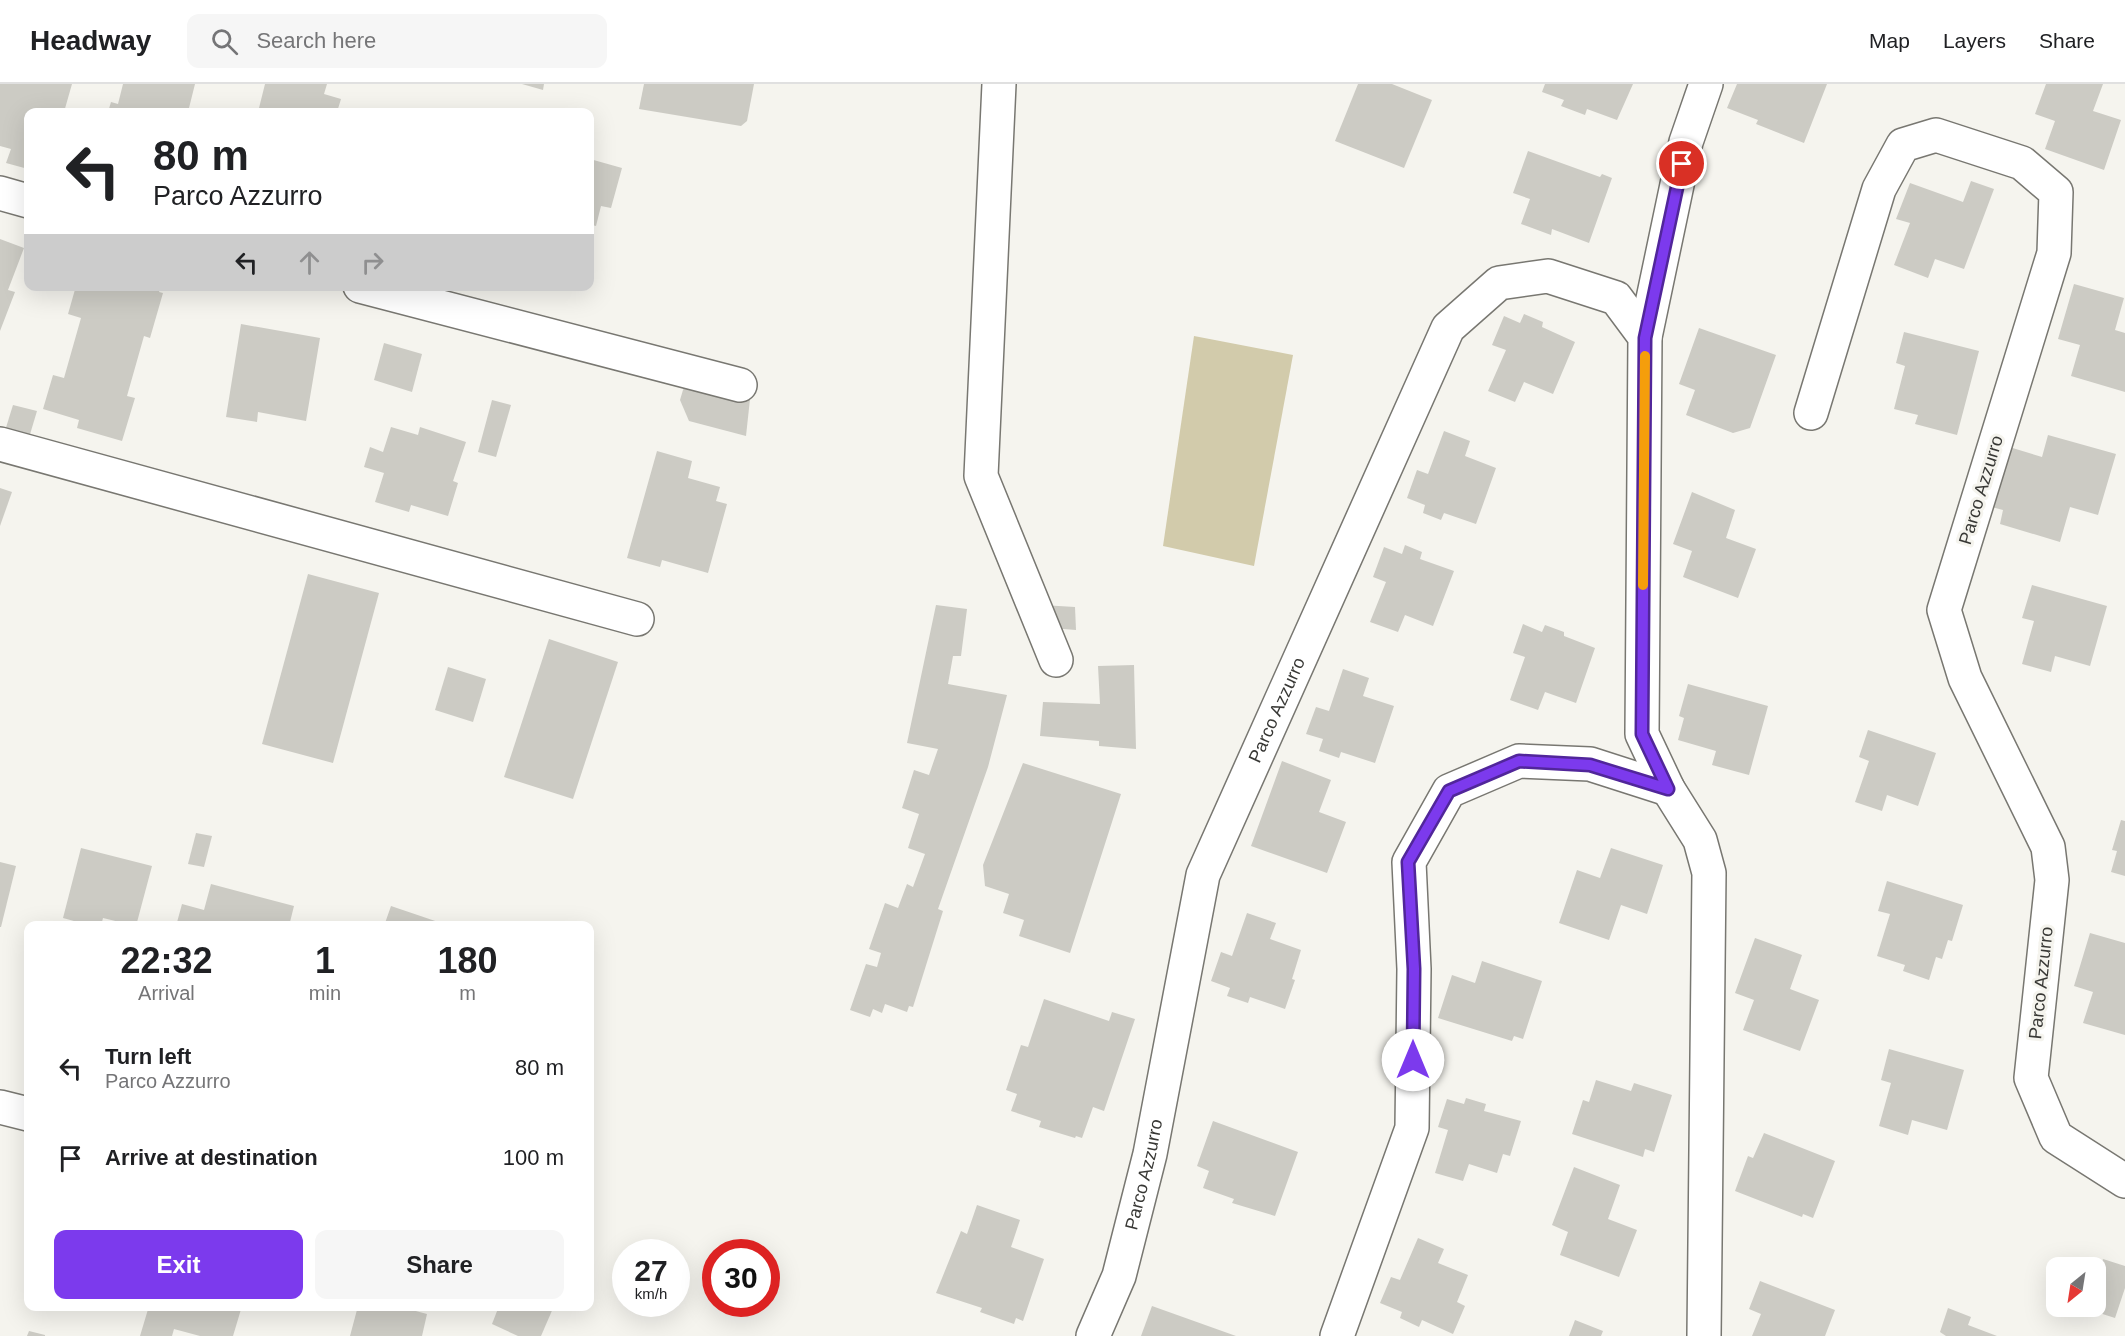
<!DOCTYPE html>
<html lang="en">
<head>
<meta charset="utf-8">
<style>
	body { margin:0; font-family:Arial,sans-serif; background:#f6f6f6; color:#202124; height:100vh; display:flex; flex-direction:column; font-size:22px; white-space:nowrap }
	* { box-sizing:border-box; margin:0 }
	p { font-size:20px; color:#757577 }
	.icon { flex:none; width:33px; height:33px; fill:none; stroke:currentColor; stroke-width:2; stroke-linecap:round; stroke-linejoin:round }
	.map { position:relative; flex:1; overflow:hidden }
	.drawer { position:absolute; left:24px; top:837px; width:570px; height:390px; display:flex; flex-direction:column; background:#fff; border-radius:12px; box-shadow:0 6px 24px #0002 }
	.drawer>* { flex:none }
	.hud { position:absolute; left:24px; top:24px; width:570px; height:183px; border-radius:12px; box-shadow:0 6px 24px #0002; background:#fff; color:#202124; overflow:hidden }
	.needle { width:39px; rotate:210deg }
	.fabs { position:absolute; left:2046px; top:1173px; display:grid; gap:12px }
	.fabs a { display:grid; place-items:center; width:60px; height:60px; border-radius:12px; background:#fff; box-shadow:0 6px 24px #0002; font-size:30px }
	.speed { position:absolute; left:612px; top:1155px; display:flex; gap:12px; font-size:30px; font-weight:700; text-align:center }
	.speed>* { display:grid; place-content:center; width:78px; height:78px; border-radius:50%; background:#fff; box-shadow:0 6px 24px #0002; line-height:1 }
	.speed small { font-size:15px; font-weight:400 }
	.speed .limit { border:9px solid #d22; background:#fff; color:#111 }
	.pin { position:absolute; display:grid; place-items:center; width:51px; height:51px; color:#fff; margin:-26px; border:3px solid #fff; border-radius:50%; box-shadow:0 2px 6px #0007 }
	.me { position:absolute; width:66px; margin:-33px; rotate:0deg; stroke-linejoin:round; filter:drop-shadow(0 0 4px #0008) }
	.turn { display:flex; align-items:center; gap:21px; height:126px; padding:0 30px; font-size:27px }
	.turn .icon { width:78px; height:78px; stroke-width:2.5 }
	.turn b { display:block; font-size:42px; line-height:51px }
	.lanes { display:flex; align-items:center; height:57px; padding:0 30px; background:#0003; justify-content:center; gap:30px; direction:ltr }
	.lanes .off { opacity:.35 }
	.eta { display:flex; justify-content:space-evenly; align-items:center; height:102px; text-align:center }
	.eta b { font-size:36px; font-weight:700; line-height:42px }
	.cta { display:flex; gap:12px; margin-top:auto; padding:12px 30px }
	.cta a { flex:1; height:69px; border-radius:12px; background:#7c3aed; color:#fff; font-size:24px; font-weight:700; line-height:69px; text-align:center }
	.cta a+a { background:#f6f6f6; color:#202124 }
	ul { padding:0; list-style:none }
	li { display:flex; align-items:center; gap:18px; height:90px; padding:0 30px }
	li div { flex:1 }
	li b { display:block; font-size:22px }
	li em { font-style:normal }
	header { display:flex; align-items:center; gap:36px; box-sizing:border-box; height:84px; padding:0 30px; background:#fff; border-bottom:2px solid #e0e0e0 }
	header strong { font-size:28px }
	nav { display:flex; gap:33px; margin-inline-start:auto; font-size:21px }
	.search { width:420px; height:54px; background:#f6f6f6; display:flex; align-items:center; gap:15px; box-sizing:border-box; padding:0 21px; border-radius:12px; color:#757577; font-size:22px }
	.map>svg:first-child { display:block }
	.green { fill:#d2cbab }
	.building { fill:#cccbc4 }
	.lines { fill:none; stroke-linecap:round; stroke-linejoin:round }
	.minor-casing { stroke:#787771; stroke-width:36 }
	.minor { stroke:#fff; stroke-width:33 }
	.route-casing { stroke:#51269a; stroke-width:15 }
	.route { stroke:#7c3aed; stroke-width:10 }
	.slow { stroke:#f59e0b; stroke-width:10 }
	.labels { text-anchor:middle; dominant-baseline:central; stroke-width:6; stroke-linejoin:round; paint-order:stroke }
	.street-label { font-size:18px; fill:#383835; stroke:#f5f4ee }
</style>
</head>
<body>
<header>
<strong>Headway</strong>
<div class="search"><svg class="icon" aria-label="search" viewBox="0 0 24 24"><circle cx="10" cy="10" r="6"/><path d="M15 15l6 6"/></svg>Search here</div>
<nav><a>Map</a><a>Layers</a><a>Share</a></nav>
</header>
<div class="map">
<svg width="2125" height="1252" viewBox="0 0 2125 1252">
	<rect width="100%" height="100%" fill="#f5f4ee"/>
	<!-- green -->
	<polygon class="green" points="1194,252 1293,271 1254,482 1163,462"/>
	<!-- building -->
	<g class="building">
		<polygon points="0,0 72,0 64,28 28,28 28,85 6,79 11,65 0,62"/>
		<polygon points="123,0 195,0 188,28 108,28 111,18 118,20"/>
		<polygon points="265,0 327,0 324,10 341,15 337,28 258,28"/>
		<polygon points="522,0 544,0 543,6"/>
		<polygon points="644,0 754,0 747,37 741,42 639,25"/>
		<polygon points="1358,0 1392,0 1432,16 1404,84 1335,57"/>
		<polygon points="1545,0 1633,0 1617,36 1587,25 1585,31 1561,22 1564,16 1542,8"/>
		<polygon points="1737,0 1827,0 1804,59 1756,40 1758,36 1727,24"/>
		<polygon points="2046,0 2103,0 2093,27 2121,36 2104,86 2045,65 2055,37 2035,30"/>
		<polygon points="1528,67 1600,93 1602,90 1612,94 1589,159 1552,145 1551,151 1521,140 1530,115 1513,109"/>
		<polygon points="590,75 622,84 611,124 601,122 596,142 592,141 590,147"/>
		<polygon points="1971,97 1994,105 1964,185 1935,175 1928,194 1894,181 1910,139 1896,135 1910,99 1963,118"/>
		<polygon points="0,155 24,164 8,206 15,208 0,247"/>
		<polygon points="2074,200 2124,214 2115,246 2125,249 2125,308 2071,292 2080,261 2058,255"/>
		<polygon points="76,202 104,202 116,206 118,202 161,202 159,208 163,209 150,254 144,252 127,312 135,314 122,357 77,344 79,336 43,325 53,291 64,294 81,234 68,230"/>
		<polygon points="1524,230 1543,238 1542,243 1575,258 1553,310 1524,298 1515,318 1488,307 1506,266 1492,261 1504,232 1520,239"/>
		<polygon points="241,240 320,254 306,337 258,328 257,338 226,333"/>
		<polygon points="1699,244 1776,271 1750,344 1733,349 1686,331 1695,306 1679,300"/>
		<polygon points="1904,248 1979,267 1957,351 1915,340 1918,331 1894,325 1905,282 1896,279"/>
		<polygon points="384,259 422,270 412,308 374,296"/>
		<polygon points="686,296 750,315 746,352 689,337 680,316"/>
		<polygon points="492,316 511,321 496,373 478,368"/>
		<polygon points="13,321 37,327 28,357 4,350"/>
		<polygon points="391,343 418,351 420,343 466,358 453,397 458,399 448,432 411,421 409,428 375,418 384,389 364,383 370,363 383,368"/>
		<polygon points="1444,347 1470,357 1465,372 1496,384 1476,440 1444,429 1441,436 1423,429 1425,421 1407,414 1417,386 1428,390"/>
		<polygon points="2048,351 2116,370 2098,431 2070,423 2060,458 2000,440 2003,426 1988,422 2006,362 2042,373"/>
		<polygon points="657,367 692,377 688,394 720,403 716,417 727,420 708,489 662,476 660,483 627,474"/>
		<polygon points="0,404 12,408 0,442"/>
		<polygon points="1692,408 1735,426 1726,454 1756,465 1738,514 1683,493 1692,467 1673,460"/>
		<polygon points="1405,461 1422,468 1420,475 1454,487 1433,542 1405,531 1398,548 1370,538 1386,498 1373,493 1384,463 1402,470"/>
		<polygon points="308,490 379,509 333,679 262,660"/>
		<polygon points="2032,501 2107,522 2090,582 2055,572 2051,588 2022,580 2034,537 2022,534"/>
		<polygon points="936,521 967,525 961,572 953,572 948,600 1007,611 988,683 938,825 943,827 913,923 909,922 907,928 885,920 882,929 873,925 870,933 850,926 866,880 877,883 881,869 869,865 885,819 898,824 907,800 913,803 925,770 908,764 919,730 902,724 914,686 929,691 938,665 907,659"/>
		<polygon points="1042,521 1075,523 1076,546 1051,544"/>
		<polygon points="1523,540 1542,548 1545,541 1564,548 1564,552 1595,564 1576,619 1545,608 1538,626 1510,616 1525,573 1513,569"/>
		<polygon points="549,555 618,578 573,715 504,693"/>
		<polygon points="1134,581 1136,665 1099,662 1099,657 1040,652 1043,618 1100,620 1098,582"/>
		<polygon points="448,583 486,595 473,638 435,626"/>
		<polygon points="1343,585 1369,594 1363,612 1394,622 1375,679 1341,668 1339,674 1319,667 1323,655 1306,650 1316,623 1329,627"/>
		<polygon points="1688,600 1768,622 1749,691 1712,681 1716,667 1678,656 1684,634 1679,632"/>
		<polygon points="1868,646 1936,669 1918,722 1887,711 1882,727 1855,718 1869,677 1859,673"/>
		<polygon points="1282,677 1331,696 1319,728 1346,738 1327,789 1251,762"/>
		<polygon points="1023,679 1121,710 1070,869 1019,852 1024,836 1003,829 1009,810 985,802 983,781"/>
		<polygon points="2121,736 2125,737 2125,792 2111,788 2117,767 2112,766"/>
		<polygon points="196,749 212,752 204,783 188,780"/>
		<polygon points="81,764 152,782 136,842 103,834 101,842 92,842 63,834"/>
		<polygon points="1611,764 1663,781 1647,830 1621,821 1609,856 1559,839 1577,786 1600,794"/>
		<polygon points="0,778 16,782 1,843 0,843"/>
		<polygon points="1887,797 1963,821 1952,857 1948,856 1942,875 1936,873 1929,896 1903,887 1905,881 1877,872 1890,830 1878,827"/>
		<polygon points="211,800 294,822 289,842 176,842 182,820 204,826"/>
		<polygon points="391,822 447,841 447,842 384,842"/>
		<polygon points="1247,829 1276,839 1270,855 1301,866 1292,895 1295,896 1285,925 1250,913 1248,919 1227,912 1230,904 1211,897 1221,868 1232,872"/>
		<polygon points="2090,849 2125,859 2125,951 2083,939 2093,908 2074,902"/>
		<polygon points="1755,854 1802,871 1790,905 1819,916 1800,967 1743,946 1754,916 1735,909"/>
		<polygon points="1482,877 1542,897 1523,955 1514,952 1512,957 1438,934 1452,891 1475,899"/>
		<polygon points="1044,915 1109,937 1112,928 1135,935 1104,1027 1093,1023 1082,1054 1076,1052 1075,1054 1039,1043 1041,1037 1011,1027 1017,1010 1006,1006 1021,961 1028,963"/>
		<polygon points="1889,965 1964,986 1947,1046 1912,1036 1908,1051 1879,1042 1891,999 1881,996"/>
		<polygon points="1596,996 1631,1007 1634,999 1672,1011 1654,1068 1645,1065 1643,1073 1572,1050 1583,1016 1589,1018"/>
		<polygon points="1466,1014 1486,1020 1484,1027 1521,1037 1510,1072 1503,1070 1497,1089 1469,1080 1463,1097 1435,1089 1448,1046 1438,1043 1447,1015 1464,1020"/>
		<polygon points="1213,1037 1298,1068 1275,1132 1232,1119 1234,1115 1203,1104 1209,1087 1197,1082"/>
		<polygon points="1764,1049 1835,1077 1813,1134 1803,1130 1802,1133 1735,1107 1748,1072 1753,1074"/>
		<polygon points="1574,1083 1620,1101 1608,1135 1637,1146 1619,1193 1560,1171 1568,1148 1552,1141"/>
		<polygon points="977,1121 1020,1136 1011,1163 1044,1175 1023,1237 1016,1234 1014,1240 980,1228 982,1224 936,1209 961,1147 967,1150"/>
		<polygon points="1418,1154 1444,1165 1438,1179 1468,1191 1457,1218 1465,1222 1453,1250 1422,1236 1419,1243 1400,1234 1402,1228 1380,1219 1391,1193 1400,1196"/>
		<polygon points="2103,1175 2125,1182 2125,1204 2115,1234 2087,1225 2096,1222 2096,1199"/>
		<polygon points="1760,1197 1835,1226 1825,1252 1752,1252 1761,1230 1749,1225"/>
		<polygon points="149,1222 242,1222 233,1252 200,1252 174,1245 172,1252 140,1252"/>
		<polygon points="358,1222 397,1222 427,1230 422,1252 350,1252"/>
		<polygon points="499,1222 554,1222 541,1252 518,1252 492,1240"/>
		<polygon points="1152,1222 1236,1252 1141,1252"/>
		<polygon points="1948,1224 1971,1233 1968,1241 1997,1252 1946,1252 1940,1248"/>
		<polygon points="1575,1236 1603,1247 1601,1252 1569,1252"/>
		<polygon points="29,1247 45,1251 45,1252 27,1252"/>
	</g>
	<g class="lines">
		<defs>
			<g id="minor">
				<polyline points="999,0 981,392 1056,576"/>
				<polyline points="0,109 28,117"/>
				<polyline points="360,202 740,301"/>
				<polyline points="1645,253 1686,58 1706,0"/>
				<polyline points="1811,329 1879,105 1903,61 1936,51 2022,79 2056,108 2054,169 1944,526 1965,594 2048,763 2052,796 2031,994 2056,1053 2125,1097"/>
				<polyline points="0,360 637,535"/>
				<polyline points="0,1023 28,1030"/>
				<path id="s1" d="M 1093,1252 L 1119,1192 L 1150,1070 L 1203,791 L 1448,244 L 1499,199 L 1548,192 L 1616,214 L 1645,253 L 1642,650 L 1668,705 L 1700,756 L 1709,789 L 1704,1252"/>
				<polyline points="1337,1252 1412,1044 1414,885 1409,778 1449,707 1519,677 1590,680 1668,705"/>
			</g>
		</defs>
		<!-- minor casing -->
		<use href="#minor" class="minor-casing"/>
		<!-- minor -->
		<use href="#minor" class="minor"/>
	</g>
	<g class="lines">
		<defs>
			<polyline id="route" points="1413,976 1414,885 1408,778 1449,707 1519,677 1590,681 1668,705 1642,650 1645,254 1682,80"/>
		</defs>
		<!-- route casing -->
		<use href="#route" class="route-casing"/>
		<!-- route -->
		<use href="#route" class="route"/>
		<!-- slow -->
		<polyline class="slow" points="1643,501 1645,272"/>
	</g>
	<g class="labels">
		<!-- street labels -->
		<g class="street-label">
			<text transform="translate(1981 406) rotate(-73)">Parco Azzurro</text>
			<text stroke="none"><textPath href="#s1" startOffset="656">Parco Azzurro</textPath></text>
			<text transform="translate(2041 899) rotate(-84)">Parco Azzurro</text>
			<text stroke="none"><textPath href="#s1" startOffset="170">Parco Azzurro</textPath></text>
		</g>
	</g>
</svg>
<div class="fabs">
<a><svg class="needle" viewBox="-14 -14 28 28"><path d="M0-13l5 13h-10z" fill="#e53935"/><path d="M0 13l5-13h-10z" fill="#757577"/></svg></a>
</div>
<div class="speed"><div>27<small>km/h</small></div><div class="limit">30</div></div>
<div class="pin" style="left:1682px;top:80px;background:#d93025"><svg class="icon" aria-label="arrive" viewBox="0 0 24 24"><path d="M6 21V4h12l-3 4 3 4H6"/></svg></div>
<svg class="me" style="left:1413px;top:976px" viewBox="-20 -20 40 40"><circle r="19" fill="#fff"/><path d="M0-13L10 11 0 6-10 11z" fill="#7c3aed"/></svg>
<div class="hud">
<div class="turn"><svg class="icon" aria-label="left" viewBox="0 0 24 24"><path d="M17 20v-9H6M10 6l-5 5 5 5"/></svg><div><b>80 m</b>Parco Azzurro</div></div>
<div class="lanes"><svg class="icon" aria-label="left" viewBox="0 0 24 24"><path d="M17 20v-9H6M10 6l-5 5 5 5"/></svg><svg class="icon off" aria-label="ahead" viewBox="0 0 24 24"><path d="M12 20V5M6 11l6-6 6 6"/></svg><svg class="icon off" aria-label="right" viewBox="0 0 24 24"><path d="M7 20v-9h11M14 6l5 5-5 5"/></svg></div>
</div>
<section class="drawer">
<div class="eta">
<div><b>22:32</b><p>Arrival</p></div>
<div><b>1</b><p>min</p></div>
<div><b>180</b><p>m</p></div>
</div>
<ul>
<li><svg class="icon" aria-label="left" viewBox="0 0 24 24"><path d="M17 20v-9H6M10 6l-5 5 5 5"/></svg><div><b>Turn left</b><p>Parco Azzurro</p></div><em>80 m</em></li>
<li><svg class="icon" aria-label="arrive" viewBox="0 0 24 24"><path d="M6 21V4h12l-3 4 3 4H6"/></svg><div><b>Arrive at destination</b></div><em>100 m</em></li>
</ul>
<div class="cta"><a>Exit</a><a>Share</a></div>
</section>
</div>
</body>
</html>
